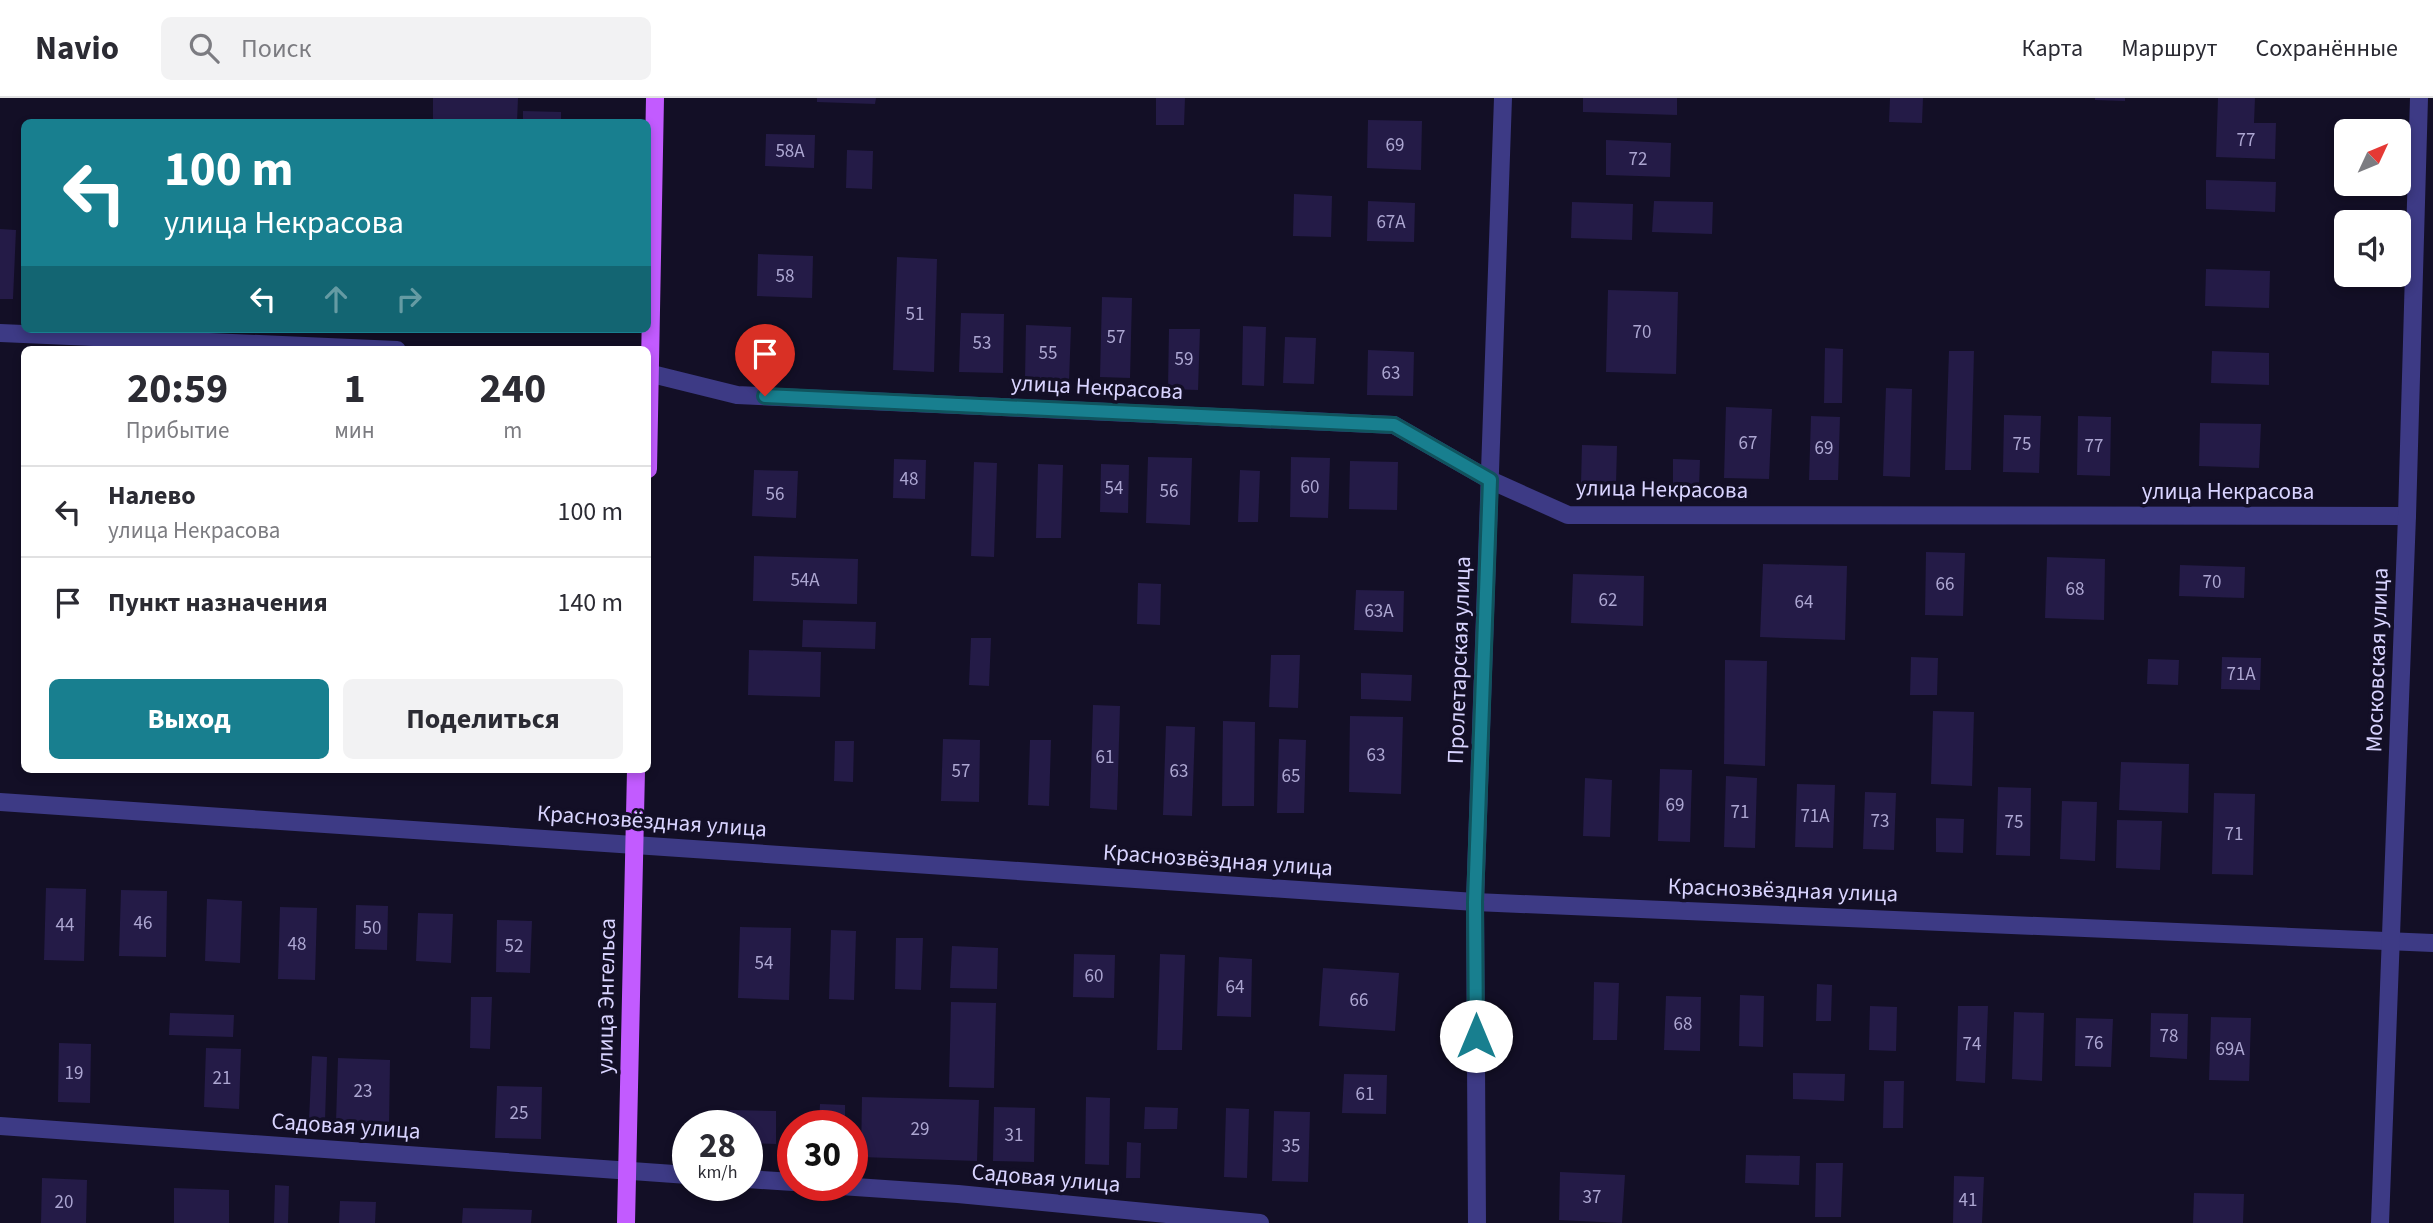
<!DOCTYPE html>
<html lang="ru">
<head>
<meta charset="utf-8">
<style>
	body { margin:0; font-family:"Source Sans 3",sans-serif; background:#f2f2f3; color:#2b2b33; height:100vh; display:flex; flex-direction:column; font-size:26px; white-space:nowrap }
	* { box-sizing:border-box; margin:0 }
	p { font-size:23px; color:#7c7c81 }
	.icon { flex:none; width:38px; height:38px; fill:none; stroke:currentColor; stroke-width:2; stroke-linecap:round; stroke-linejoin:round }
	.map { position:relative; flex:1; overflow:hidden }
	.side { position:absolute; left:21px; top:248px; width:630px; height:427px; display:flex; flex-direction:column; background:#fff; border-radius:10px; box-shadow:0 4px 10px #0003 }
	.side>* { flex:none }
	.guide { position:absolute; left:21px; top:21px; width:630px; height:214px; border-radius:10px; box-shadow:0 4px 10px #0003; background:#187f8f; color:#fff; overflow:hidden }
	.needle { width:46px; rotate:46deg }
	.buttons { position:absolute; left:2334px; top:21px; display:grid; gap:14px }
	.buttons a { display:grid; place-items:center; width:77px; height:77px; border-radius:10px; background:#fff; box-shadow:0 4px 10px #0003; font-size:35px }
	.speed { position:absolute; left:672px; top:1012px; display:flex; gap:14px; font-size:35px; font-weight:700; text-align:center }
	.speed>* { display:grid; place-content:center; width:91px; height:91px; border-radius:50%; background:#fff; box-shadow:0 4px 10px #0003; line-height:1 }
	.speed small { font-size:18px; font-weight:400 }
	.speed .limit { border:10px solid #d22; background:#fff; color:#111 }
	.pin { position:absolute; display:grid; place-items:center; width:60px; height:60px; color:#fff; margin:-72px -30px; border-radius:50% 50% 50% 0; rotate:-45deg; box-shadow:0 0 7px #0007 }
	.pin .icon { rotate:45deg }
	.me { position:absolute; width:77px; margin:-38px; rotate:0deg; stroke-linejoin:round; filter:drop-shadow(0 0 5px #0008) }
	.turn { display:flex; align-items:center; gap:24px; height:147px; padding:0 28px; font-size:32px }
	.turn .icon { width:91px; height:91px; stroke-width:2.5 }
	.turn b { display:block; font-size:49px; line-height:60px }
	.lanes { display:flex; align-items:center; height:66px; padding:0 28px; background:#0003; justify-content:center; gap:35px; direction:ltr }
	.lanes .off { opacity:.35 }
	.eta { display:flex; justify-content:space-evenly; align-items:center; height:119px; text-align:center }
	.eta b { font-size:42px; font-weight:700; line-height:49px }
	.primary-button { display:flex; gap:14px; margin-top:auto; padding:14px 28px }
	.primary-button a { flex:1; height:80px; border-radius:10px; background:#187f8f; color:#fff; font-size:28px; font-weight:700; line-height:80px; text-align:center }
	.primary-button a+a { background:#f2f2f3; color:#2b2b33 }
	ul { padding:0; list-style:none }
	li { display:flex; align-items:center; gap:21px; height:91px; padding:0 28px; border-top:2px solid #e1e1e2 }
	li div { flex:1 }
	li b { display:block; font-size:26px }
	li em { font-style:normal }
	header { display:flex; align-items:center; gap:42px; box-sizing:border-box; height:98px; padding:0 35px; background:#fff; border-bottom:2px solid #e1e1e2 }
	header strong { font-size:33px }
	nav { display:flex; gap:38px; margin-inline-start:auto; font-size:24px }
	.search { width:490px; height:63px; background:#f2f2f3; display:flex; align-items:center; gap:18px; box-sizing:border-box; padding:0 24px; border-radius:10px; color:#7c7c81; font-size:26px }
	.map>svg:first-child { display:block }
	.building { fill:#241b47 }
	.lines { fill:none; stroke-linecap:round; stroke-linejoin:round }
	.minor { stroke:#3d3a85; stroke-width:18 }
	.major { stroke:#c25bff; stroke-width:18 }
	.route-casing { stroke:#10535d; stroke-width:18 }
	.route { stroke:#187f8f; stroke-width:12 }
	.labels { text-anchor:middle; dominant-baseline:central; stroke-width:7; stroke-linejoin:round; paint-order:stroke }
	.number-label { font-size:19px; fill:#aca6d1 }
	.street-label { font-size:23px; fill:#d9d4ff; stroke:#130f26 }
</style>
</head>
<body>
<header>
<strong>Navio</strong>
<div class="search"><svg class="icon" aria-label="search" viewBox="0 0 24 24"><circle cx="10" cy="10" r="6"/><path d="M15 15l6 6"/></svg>Поиск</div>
<nav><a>Карта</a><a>Маршрут</a><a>Сохранённые</a></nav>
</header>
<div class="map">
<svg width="2433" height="1125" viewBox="0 0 2433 1125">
	<rect width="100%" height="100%" fill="#130f26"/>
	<!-- building -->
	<g class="building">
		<polygon points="433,0 518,0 517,24 433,24"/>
		<polygon points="817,0 876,0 875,6 817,4"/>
		<polygon points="1156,0 1185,0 1184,27 1156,27"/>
		<polygon points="1583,0 1677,0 1677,17 1583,14"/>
		<polygon points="1890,0 1923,0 1922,25 1889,24"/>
		<polygon points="2095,0 2125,0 2125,3 2095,2"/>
		<polygon points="2218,0 2255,0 2254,25 2276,25 2275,61 2216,59"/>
		<polygon points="523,13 561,14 561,24 523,24"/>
		<polygon points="1368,22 1422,23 1421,72 1367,70"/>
		<polygon points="766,36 815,37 814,70 765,68"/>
		<polygon points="1606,42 1671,45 1670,79 1606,77"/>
		<polygon points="847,52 873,53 872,91 846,90"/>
		<polygon points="2206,82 2276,84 2275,114 2206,111"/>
		<polygon points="1294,96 1332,98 1331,139 1293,138"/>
		<polygon points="1368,103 1415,105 1414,144 1367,143"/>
		<polygon points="1654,103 1713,104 1712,136 1652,134"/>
		<polygon points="1572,104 1633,106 1632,142 1571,140"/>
		<polygon points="0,131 16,132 13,201 0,201"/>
		<polygon points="758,156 813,158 812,200 757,198"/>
		<polygon points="897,159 937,161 934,274 893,272"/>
		<polygon points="2206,171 2270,173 2269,210 2205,208"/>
		<polygon points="1608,192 1678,194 1676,276 1606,274"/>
		<polygon points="1102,199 1132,200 1130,280 1100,279"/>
		<polygon points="961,215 1004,216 1003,275 959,274"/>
		<polygon points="1026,227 1071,229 1069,283 1025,281"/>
		<polygon points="1243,228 1266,229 1264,288 1242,287"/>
		<polygon points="1169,231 1200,231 1198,292 1168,291"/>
		<polygon points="1285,239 1316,240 1314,286 1283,285"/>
		<polygon points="1825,250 1843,251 1842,305 1824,305"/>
		<polygon points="1368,252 1414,254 1413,298 1367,297"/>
		<polygon points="1949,253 1974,253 1971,372 1945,372"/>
		<polygon points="2212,253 2269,255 2269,287 2211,285"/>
		<polygon points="1886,290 1912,291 1910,379 1883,378"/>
		<polygon points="1726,309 1772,311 1769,381 1724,380"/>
		<polygon points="2004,317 2041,318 2039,375 2003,374"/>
		<polygon points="1811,318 1840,319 1838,382 1809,382"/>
		<polygon points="2078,318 2111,319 2110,378 2077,377"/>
		<polygon points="2200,325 2261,326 2259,370 2199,368"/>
		<polygon points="1582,347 1617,348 1616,386 1581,386"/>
		<polygon points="1148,359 1192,360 1190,427 1146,425"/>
		<polygon points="1291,359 1330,360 1328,420 1290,419"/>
		<polygon points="894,361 926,362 925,401 893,400"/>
		<polygon points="1673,361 1700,362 1699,389 1673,388"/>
		<polygon points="1350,363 1398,364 1397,412 1349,411"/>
		<polygon points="974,364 997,365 994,459 971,458"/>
		<polygon points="1038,366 1063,367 1061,440 1036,440"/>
		<polygon points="1101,366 1129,367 1128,415 1100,414"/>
		<polygon points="754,372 798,373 796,420 752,418"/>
		<polygon points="1240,372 1260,373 1258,424 1238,424"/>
		<polygon points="1926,454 1965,455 1963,518 1925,517"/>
		<polygon points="754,458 858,461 857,506 753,503"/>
		<polygon points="2047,459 2105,461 2104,522 2045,520"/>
		<polygon points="1763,466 1847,468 1845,542 1760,539"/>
		<polygon points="2180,467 2245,469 2244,500 2179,498"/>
		<polygon points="1573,476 1644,478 1643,528 1571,525"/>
		<polygon points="1138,485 1161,486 1160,527 1137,526"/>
		<polygon points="1356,492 1404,493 1403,534 1354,532"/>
		<polygon points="803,522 876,524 875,551 802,549"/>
		<polygon points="971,540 991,540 989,588 969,587"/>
		<polygon points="749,552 821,554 820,599 748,597"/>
		<polygon points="1271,557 1300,557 1298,610 1269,609"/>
		<polygon points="1911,559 1938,560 1937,597 1910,597"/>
		<polygon points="2222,559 2261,560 2260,592 2221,591"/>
		<polygon points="2148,561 2179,562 2178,587 2147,586"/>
		<polygon points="1725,562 1767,563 1765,668 1724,666"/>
		<polygon points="1361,575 1412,577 1411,603 1361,601"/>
		<polygon points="1093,607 1120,608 1117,712 1090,710"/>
		<polygon points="1933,613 1974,614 1972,688 1931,686"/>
		<polygon points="1350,618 1403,619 1401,696 1349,694"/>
		<polygon points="1223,623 1255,624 1254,708 1222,708"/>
		<polygon points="1166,628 1195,629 1192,718 1163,717"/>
		<polygon points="943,641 980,642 979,704 941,703"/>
		<polygon points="1279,641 1306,642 1304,715 1277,715"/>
		<polygon points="1030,642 1051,642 1049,708 1028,707"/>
		<polygon points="835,643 854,643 853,684 834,683"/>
		<polygon points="2121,664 2189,666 2188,715 2119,712"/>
		<polygon points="1660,671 1692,672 1690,744 1658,743"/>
		<polygon points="1726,678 1757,680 1755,750 1724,749"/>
		<polygon points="1585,680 1612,682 1610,739 1583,738"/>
		<polygon points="1797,686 1835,687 1833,750 1795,749"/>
		<polygon points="1998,689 2031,690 2030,758 1996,757"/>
		<polygon points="1865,694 1896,695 1894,752 1863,751"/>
		<polygon points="2214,695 2255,696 2253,777 2212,776"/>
		<polygon points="2062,703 2097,704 2095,763 2060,761"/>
		<polygon points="1936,720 1964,721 1963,755 1936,754"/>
		<polygon points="2117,722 2162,723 2160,772 2116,770"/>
		<polygon points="46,790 86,791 84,863 44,862"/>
		<polygon points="121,792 167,793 166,859 119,858"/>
		<polygon points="207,801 242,803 240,865 205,863"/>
		<polygon points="356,807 388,808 387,852 355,851"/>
		<polygon points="280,809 317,810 315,882 278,881"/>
		<polygon points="418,815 453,816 451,865 416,863"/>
		<polygon points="497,822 532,823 530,875 496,874"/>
		<polygon points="740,829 791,830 789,902 738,900"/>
		<polygon points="831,832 856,833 854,902 829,901"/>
		<polygon points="896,840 923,840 921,892 895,891"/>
		<polygon points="952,848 998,850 997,891 950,890"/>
		<polygon points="1074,856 1115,857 1114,900 1073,899"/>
		<polygon points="1160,856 1185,857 1182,952 1157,952"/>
		<polygon points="1219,859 1252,861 1251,919 1217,918"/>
		<polygon points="1323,870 1399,875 1395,933 1319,928"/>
		<polygon points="1594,884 1619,885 1617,942 1593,942"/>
		<polygon points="1817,886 1832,887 1831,923 1816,923"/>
		<polygon points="1740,897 1764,898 1763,949 1739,948"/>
		<polygon points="1666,898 1701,899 1700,953 1664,952"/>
		<polygon points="471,899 492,899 490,951 470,950"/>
		<polygon points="951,904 996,905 994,990 949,989"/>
		<polygon points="1870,908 1897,909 1896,953 1869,952"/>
		<polygon points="1958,908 1988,908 1985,985 1956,983"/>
		<polygon points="2014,914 2044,915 2042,983 2012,981"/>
		<polygon points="170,915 234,917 233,939 169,937"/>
		<polygon points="2151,915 2188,916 2187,961 2150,959"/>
		<polygon points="2211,919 2251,920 2249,983 2209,982"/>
		<polygon points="2076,920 2113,921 2111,969 2075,968"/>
		<polygon points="59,945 91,946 90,1005 58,1004"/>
		<polygon points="206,950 241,951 239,1011 204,1009"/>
		<polygon points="312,958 327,959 325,1022 309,1022"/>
		<polygon points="338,960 390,962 389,1026 336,1024"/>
		<polygon points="1793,975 1845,976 1844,1003 1793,1001"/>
		<polygon points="1344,976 1387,977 1386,1016 1342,1015"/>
		<polygon points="1884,983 1904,983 1903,1030 1883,1030"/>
		<polygon points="497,988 542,989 541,1041 495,1040"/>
		<polygon points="862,999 979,1002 977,1063 861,1059"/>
		<polygon points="1086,999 1110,1000 1109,1067 1085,1066"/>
		<polygon points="820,1006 845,1007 845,1027 819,1027"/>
		<polygon points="994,1009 1035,1010 1034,1064 993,1063"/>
		<polygon points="1145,1009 1178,1010 1177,1031 1144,1031"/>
		<polygon points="1226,1010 1249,1011 1247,1080 1224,1079"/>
		<polygon points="730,1012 776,1013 776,1046 747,1045 747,1027 729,1027"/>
		<polygon points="1274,1013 1310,1014 1308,1084 1272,1083"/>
		<polygon points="1127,1044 1141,1045 1140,1080 1126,1080"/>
		<polygon points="1746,1057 1800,1058 1799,1087 1745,1085"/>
		<polygon points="1816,1065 1843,1065 1841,1119 1815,1119"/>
		<polygon points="1560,1074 1625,1077 1622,1125 1559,1122"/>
		<polygon points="1954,1078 1984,1079 1982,1125 1953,1125"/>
		<polygon points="42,1080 87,1082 86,1125 41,1125"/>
		<polygon points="275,1087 289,1088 288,1125 274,1125"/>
		<polygon points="174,1090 229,1092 229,1125 174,1125"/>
		<polygon points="2194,1095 2244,1096 2243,1125 2193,1125"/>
		<polygon points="340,1103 376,1104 375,1125 339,1125"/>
		<polygon points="463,1110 532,1112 531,1125 462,1125"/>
	</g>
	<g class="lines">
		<!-- minor -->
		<g class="minor">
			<polyline points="0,235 397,252"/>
			<polyline points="648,275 737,297 1394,327 1490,382 1568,417 2407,418"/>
			<polyline points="0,704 1475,804 2433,845"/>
			<polyline points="0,1028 688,1077"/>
			<polyline points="747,1081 793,1084"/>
			<polyline points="826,1087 958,1096 1260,1125"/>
			<polyline points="1477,1125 1475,804 1503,0"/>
			<polyline points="2380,1125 2407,418 2419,0"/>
		</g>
		<!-- major -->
		<g class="major">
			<polyline points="648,371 655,0"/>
			<polyline points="626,1125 636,672"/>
		</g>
	</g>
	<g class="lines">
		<defs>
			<polyline id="route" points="765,298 1394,327 1490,382 1475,804 1476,938"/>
		</defs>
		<!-- route casing -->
		<use href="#route" class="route-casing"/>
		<!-- route -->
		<use href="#route" class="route"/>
	</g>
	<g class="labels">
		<!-- number labels -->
		<g class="number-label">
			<text x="2246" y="42">77</text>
			<text x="1395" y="47">69</text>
			<text x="790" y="53">58А</text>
			<text x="1638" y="61">72</text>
			<text x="1391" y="124">67А</text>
			<text x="785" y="178">58</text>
			<text x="915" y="216">51</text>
			<text x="1642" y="234">70</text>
			<text x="1116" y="239">57</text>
			<text x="982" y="245">53</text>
			<text x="1048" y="255">55</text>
			<text x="1184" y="261">59</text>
			<text x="1391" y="275">63</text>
			<text x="1748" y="345">67</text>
			<text x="2022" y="346">75</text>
			<text x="2094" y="348">77</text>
			<text x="1824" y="350">69</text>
			<text x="909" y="381">48</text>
			<text x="1310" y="389">60</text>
			<text x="1114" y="390">54</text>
			<text x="1169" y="393">56</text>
			<text x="775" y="396">56</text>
			<text x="805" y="482">54А</text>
			<text x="2212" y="484">70</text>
			<text x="1945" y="486">66</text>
			<text x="2075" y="491">68</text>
			<text x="1608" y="502">62</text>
			<text x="1804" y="504">64</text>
			<text x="1379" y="513">63А</text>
			<text x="2241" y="576">71А</text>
			<text x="1376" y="657">63</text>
			<text x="1105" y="659">61</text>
			<text x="961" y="673">57</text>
			<text x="1179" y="673">63</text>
			<text x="1291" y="678">65</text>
			<text x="1675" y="707">69</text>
			<text x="1740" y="714">71</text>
			<text x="1815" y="718">71А</text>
			<text x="1880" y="723">73</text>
			<text x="2014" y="724">75</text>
			<text x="2234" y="736">71</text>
			<text x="143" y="825">46</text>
			<text x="65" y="827">44</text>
			<text x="372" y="830">50</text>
			<text x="297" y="846">48</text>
			<text x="514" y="848">52</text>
			<text x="764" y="865">54</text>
			<text x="1094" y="878">60</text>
			<text x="1235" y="889">64</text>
			<text x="1359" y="902">66</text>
			<text x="1683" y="926">68</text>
			<text x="2169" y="938">78</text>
			<text x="2094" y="945">76</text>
			<text x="1972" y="946">74</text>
			<text x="2230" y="951">69А</text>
			<text x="74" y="975">19</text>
			<text x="222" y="980">21</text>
			<text x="363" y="993">23</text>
			<text x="1365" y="996">61</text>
			<text x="519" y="1015">25</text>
			<text x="920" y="1031">29</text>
			<text x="1014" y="1037">31</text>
			<text x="1291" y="1048">35</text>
			<text x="1592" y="1099">37</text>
			<text x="1968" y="1102">41</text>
			<text x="64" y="1104">20</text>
		</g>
		<!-- street labels -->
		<g class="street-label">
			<text transform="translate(1097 289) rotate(3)">улица Некрасова</text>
			<text transform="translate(1662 391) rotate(1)">улица Некрасова</text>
			<text x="2228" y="393">улица Некрасова</text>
			<text transform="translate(1459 562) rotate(-88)">Пролетарская улица</text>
			<text transform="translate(2377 562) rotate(-88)">Московская улица</text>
			<text transform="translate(652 723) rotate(4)">Краснозвёздная улица</text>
			<text transform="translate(1218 762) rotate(4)">Краснозвёздная улица</text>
			<text transform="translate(1783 792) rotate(2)">Краснозвёздная улица</text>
			<text transform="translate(606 898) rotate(-89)">улица Энгельса</text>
			<text transform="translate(346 1028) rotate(4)">Садовая улица</text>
			<text transform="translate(1046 1080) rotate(5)">Садовая улица</text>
		</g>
	</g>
</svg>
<div class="buttons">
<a><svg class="needle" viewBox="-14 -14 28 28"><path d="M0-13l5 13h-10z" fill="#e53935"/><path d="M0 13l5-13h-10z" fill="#7c7c81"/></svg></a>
<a><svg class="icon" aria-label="sound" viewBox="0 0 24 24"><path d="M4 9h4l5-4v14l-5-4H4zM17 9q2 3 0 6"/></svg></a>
</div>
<div class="speed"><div>28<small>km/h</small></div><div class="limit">30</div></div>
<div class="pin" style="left:765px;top:298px;background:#d93025"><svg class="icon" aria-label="arrive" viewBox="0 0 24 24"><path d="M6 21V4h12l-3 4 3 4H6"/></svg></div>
<svg class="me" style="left:1476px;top:938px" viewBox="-20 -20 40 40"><circle r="19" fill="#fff"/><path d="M0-13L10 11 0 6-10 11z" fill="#187f8f"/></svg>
<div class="guide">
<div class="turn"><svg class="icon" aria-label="left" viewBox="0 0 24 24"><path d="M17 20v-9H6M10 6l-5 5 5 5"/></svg><div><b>100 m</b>улица Некрасова</div></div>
<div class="lanes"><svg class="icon" aria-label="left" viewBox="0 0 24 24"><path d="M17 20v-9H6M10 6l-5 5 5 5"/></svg><svg class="icon off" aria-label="ahead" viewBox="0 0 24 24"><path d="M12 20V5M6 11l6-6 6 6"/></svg><svg class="icon off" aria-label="right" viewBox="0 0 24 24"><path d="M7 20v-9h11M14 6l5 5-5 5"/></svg></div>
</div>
<section class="side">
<div class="eta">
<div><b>20:59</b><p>Прибытие</p></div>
<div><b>1</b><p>мин</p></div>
<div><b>240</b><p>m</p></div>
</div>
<ul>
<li><svg class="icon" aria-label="left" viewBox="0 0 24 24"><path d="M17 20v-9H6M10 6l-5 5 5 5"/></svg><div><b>Налево</b><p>улица Некрасова</p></div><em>100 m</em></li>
<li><svg class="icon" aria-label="arrive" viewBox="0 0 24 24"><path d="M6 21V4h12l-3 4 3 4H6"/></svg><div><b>Пункт назначения</b></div><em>140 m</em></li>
</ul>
<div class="primary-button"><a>Выход</a><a>Поделиться</a></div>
</section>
</div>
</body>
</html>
